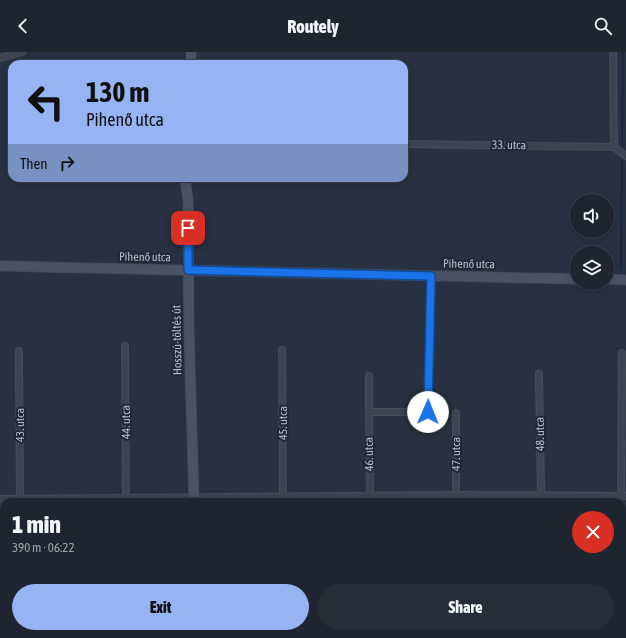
<!DOCTYPE html>
<html lang="en">
<head>
<meta charset="utf-8">
<style>
	body { margin:0; font-family:"Asap Condensed",sans-serif; background:#262d39; color:#f1f3f6; height:100vh; display:flex; flex-direction:column; font-size:15px; white-space:nowrap }
	* { box-sizing:border-box; margin:0 }
	p { font-size:13px; color:#a1a5ab }
	.icon { flex:none; width:22px; height:22px; fill:none; stroke:currentColor; stroke-width:2; stroke-linecap:round; stroke-linejoin:round }
	.map { position:relative; flex:1; overflow:hidden }
	.sheet { position:absolute; left:0px; top:446px; width:626px; height:140px; display:flex; flex-direction:column; background:#1e2531; border-radius:12px 12px 0 0; box-shadow:0 2px 6px #0003,0 0 0 1px #3c424d }
	.sheet>* { flex:none }
	.hud { position:absolute; left:8px; top:8px; width:400px; height:122px; border-radius:12px; box-shadow:0 2px 6px #0003,0 0 0 1px #3c424d; background:#96b4f3; color:#111; overflow:hidden }
	.controls { position:absolute; left:570px; top:142px; display:grid; gap:8px }
	.controls a { display:grid; place-items:center; width:44px; height:44px; border-radius:50%; background:#1e2531; box-shadow:0 2px 6px #0003,0 0 0 1px #3c424d; font-size:20px }
	.pin { position:absolute; display:grid; place-items:center; width:34px; height:34px; color:#fff; margin:-17px; border-radius:8px; box-shadow:0 2px 6px #0006 }
	.me { position:absolute; width:44px; margin:-22px; rotate:1deg; stroke-linejoin:round; filter:drop-shadow(0 0 3px #0008) }
	.turn { display:flex; align-items:center; gap:14px; height:84px; padding:0 12px; font-size:18px }
	.turn .icon { width:52px; height:52px; stroke-width:2.5 }
	.turn b { display:block; font-size:28px; line-height:34px }
	.then { display:flex; align-items:center; height:38px; padding:0 12px; background:#0003; gap:8px; font-size:15px }
	.round { display:grid; place-items:center; flex:none; width:42px; height:42px; border-radius:21px; background:#262d39 }
	.summary { display:flex; align-items:center; justify-content:space-between; height:68px; padding:0 12px }
	h1 { font-size:24px; font-weight:800; line-height:30px }
	.action { display:flex; gap:8px; margin-top:auto; padding:8px 12px }
	.action a { flex:1; height:46px; border-radius:24px; background:#96b4f3; color:#111; font-size:16px; font-weight:800; line-height:46px; text-align:center }
	.action a+a { background:#262d39; color:#f1f3f6 }
	header { display:flex; justify-content:space-between; align-items:center; height:52px; padding:0 12px; background:#1e2531; font-size:18px; font-weight:800 }
	.map>svg:first-child { display:block }
	.lines { fill:none; stroke-linecap:round; stroke-linejoin:round }
	.stream { stroke:#1b273f; stroke-width:2 }
	.street-casing { stroke:#464c5a; stroke-width:8 }
	.secondary-casing { stroke:#464c5a; stroke-width:11 }
	.street { stroke:#3c4351; stroke-width:6 }
	.secondary { stroke:#4b5264; stroke-width:9 }
	.route-casing { stroke:#114b97; stroke-width:10 }
	.route { stroke:#1a73e8; stroke-width:7 }
	.labels { text-anchor:middle; dominant-baseline:central; stroke-width:4; stroke-linejoin:round; paint-order:stroke }
	.street-label { font-size:12px; fill:#b9bfcb; stroke:#212837 }
</style>
</head>
<body>
<header><svg class="icon" aria-label="back" viewBox="0 0 24 24"><path d="M15 5l-7 7 7 7"/></svg>Routely<svg class="icon" aria-label="search" viewBox="0 0 24 24"><circle cx="10" cy="10" r="6"/><path d="M15 15l6 6"/></svg></header>
<div class="map">
<svg width="626" height="586" viewBox="0 0 626 586">
	<rect width="100%" height="100%" fill="#283141"/>
	<g class="lines">
		<!-- stream -->
		<g class="stream">
			<polyline points="622,97 623,0"/>
			<polyline points="621,217 622,108"/>
		</g>
		<defs>
			<g id="street">
				<polyline points="613,0 614,95"/>
				<polyline points="0,6 22,0"/>
				<polyline points="404,92 614,95"/>
				<polyline points="614,95 626,104"/>
				<polyline points="125,294 126,446"/>
				<polyline points="282,298 283,444"/>
				<polyline points="19,299 20,447"/>
				<polyline points="539,322 541,443"/>
				<polyline points="369,360 369,324"/>
				<polyline points="456,361 456,443"/>
				<polyline points="370,443 369,360 428,360 431,223"/>
				<polyline points="621,443 622,301"/>
				<polyline points="0,447 456,443 626,444"/>
				<polyline points="62,582 62,586"/>
				<polyline points="147,582 147,586"/>
				<polyline points="245,582 245,586"/>
				<polyline points="330,582 330,586"/>
				<polyline points="414,582 414,586"/>
				<polyline points="497,582 497,586"/>
			</g>
			<g id="secondary">
				<polyline points="191,12 191,0"/>
				<polyline points="185,126 188,148 189,281 194,450"/>
				<polyline points="0,214 577,227"/>
				<polyline points="607,227 626,228"/>
				<polyline points="197,582 197,586"/>
			</g>
		</defs>
		<!-- street casing -->
		<use href="#street" class="street-casing"/>
		<!-- secondary casing -->
		<use href="#secondary" class="secondary-casing"/>
		<!-- street -->
		<use href="#street" class="street"/>
		<!-- secondary -->
		<use href="#secondary" class="secondary"/>
	</g>
	<g class="lines">
		<defs>
			<polyline id="route" points="188,176 188,218 431,224 428,360"/>
		</defs>
		<!-- route casing -->
		<use href="#route" class="route-casing"/>
		<!-- route -->
		<use href="#route" class="route"/>
	</g>
	<g class="labels">
		<!-- street labels -->
		<g class="street-label">
			<text transform="translate(509 93) rotate(1)">33. utca</text>
			<text transform="translate(145 205) rotate(1)">Pihenő utca</text>
			<text transform="translate(469 212) rotate(1)">Pihenő utca</text>
			<text transform="translate(177 288) rotate(-91)">Hosszú-töltés út</text>
			<text transform="translate(126 370) rotate(-91)">44. utca</text>
			<text transform="translate(283 371) rotate(-90)">45. utca</text>
			<text transform="translate(20 373) rotate(-90)">43. utca</text>
			<text transform="translate(540 382) rotate(-91)">48. utca</text>
			<text transform="translate(369 402) rotate(-91)">46. utca</text>
			<text transform="translate(456 402) rotate(-90)">47. utca</text>
		</g>
	</g>
</svg>
<div class="controls">
<a><svg class="icon" aria-label="sound" viewBox="0 0 24 24"><path d="M4 9h4l5-4v14l-5-4H4zM17 9q2 3 0 6"/></svg></a>
<a><svg class="icon" aria-label="layers" viewBox="0 0 24 24"><path d="M12 4l9 5-9 5-9-5zM3 14l9 5 9-5"/></svg></a>
</div>
<div class="pin" style="left:188px;top:176px;background:#d93025"><svg class="icon" aria-label="arrive" viewBox="0 0 24 24"><path d="M6 21V4h12l-3 4 3 4H6"/></svg></div>
<svg class="me" style="left:428px;top:360px" viewBox="-20 -20 40 40"><circle r="19" fill="#fff"/><path d="M0-13L10 11 0 6-10 11z" fill="#1a73e8"/></svg>
<div class="hud">
<div class="turn"><svg class="icon" aria-label="left" viewBox="0 0 24 24"><path d="M17 20v-9H6M10 6l-5 5 5 5"/></svg><div><b>130 m</b>Pihenő utca</div></div>
<div class="then">Then<svg class="icon" aria-label="right" viewBox="0 0 24 24"><path d="M7 20v-9h11M14 6l5 5-5 5"/></svg></div>
</div>
<section class="sheet">
<div class="summary"><div><h1>1 min</h1><p>390 m · 06:22</p></div><a class="round" style="background:#d93025;color:#fff"><svg class="icon" aria-label="close" viewBox="0 0 24 24"><path d="M6 6l12 12M18 6L6 18"/></svg></a></div>
<div class="action"><a>Exit</a><a>Share</a></div>
</section>
</div>
</body>
</html>
